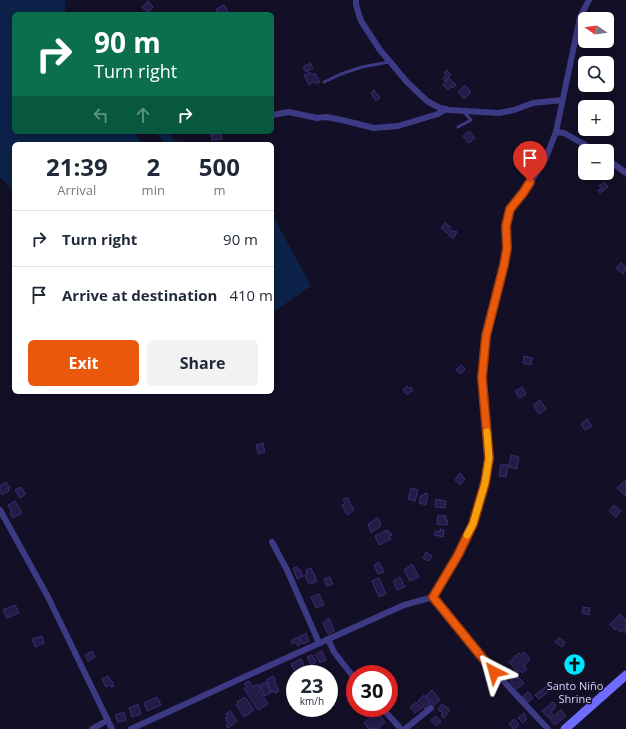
<!DOCTYPE html>
<html lang="en">
<head>
<meta charset="utf-8">
<style>
	body { margin:0; font-family:"Open Sans",sans-serif; background:#f2f2f3; color:#1f2937; height:100vh; display:flex; flex-direction:column; font-size:15px; white-space:nowrap }
	* { box-sizing:border-box; margin:0 }
	p { font-size:13px; color:#747a83 }
	.icon { flex:none; width:22px; height:22px; fill:none; stroke:currentColor; stroke-width:2; stroke-linecap:round; stroke-linejoin:round }
	.map { position:relative; flex:1; overflow:hidden }
	.drawer { position:absolute; left:12px; top:142px; width:262px; height:252px; display:flex; flex-direction:column; background:#fff; border-radius:6px; box-shadow:0 2px 6px #0003 }
	.drawer>* { flex:none }
	.guide { position:absolute; left:12px; top:12px; width:262px; height:122px; border-radius:6px; box-shadow:0 2px 6px #0003; background:#0b6e4f; color:#fff; overflow:hidden }
	.needle { width:26px; rotate:283deg }
	.fabs { position:absolute; left:578px; top:12px; display:grid; gap:8px }
	.fabs a { display:grid; place-items:center; width:36px; height:36px; border-radius:6px; background:#fff; box-shadow:0 2px 6px #0003; font-size:20px }
	.speed { position:absolute; left:286px; top:665px; display:flex; gap:8px; font-size:20px; font-weight:700; text-align:center }
	.speed>* { display:grid; place-content:center; width:52px; height:52px; border-radius:50%; background:#fff; box-shadow:0 2px 6px #0003; line-height:1 }
	.speed small { font-size:10px; font-weight:400 }
	.speed .limit { border:6px solid #d22; background:#fff; color:#111 }
	.pin { position:absolute; display:grid; place-items:center; width:34px; height:34px; color:#fff; margin:-41px -17px; border-radius:50% 50% 50% 0; rotate:-45deg; box-shadow:0 0 4px #0007 }
	.pin .icon { rotate:45deg }
	.me { position:absolute; width:44px; margin:-22px; rotate:321deg; stroke-linejoin:round; filter:drop-shadow(0 0 3px #0008) }
	.turn { display:flex; align-items:center; gap:14px; height:84px; padding:0 16px; font-size:18px }
	.turn .icon { width:52px; height:52px; stroke-width:2.5 }
	.turn b { display:block; font-size:28px; line-height:34px }
	.lanes { display:flex; align-items:center; height:38px; padding:0 16px; background:#0003; justify-content:center; gap:20px; direction:ltr }
	.lanes .off { opacity:.35 }
	.eta { display:flex; justify-content:space-evenly; align-items:center; height:68px; text-align:center }
	.eta b { font-size:24px; font-weight:700; line-height:28px }
	.cta { display:flex; gap:8px; margin-top:auto; padding:8px 16px }
	.cta a { flex:1; height:46px; border-radius:6px; background:#ea580c; color:#fff; font-size:16px; font-weight:700; line-height:46px; text-align:center }
	.cta a+a { background:#f2f2f3; color:#1f2937 }
	ul { padding:0; list-style:none }
	li { display:flex; align-items:center; gap:12px; height:56px; padding:0 16px; border-top:1px solid #e0e1e3 }
	li div { flex:1 }
	li b { display:block; font-size:15px }
	li em { font-style:normal }
	.map>svg:first-child { display:block }
	.water { fill:#0c2248 }
	.building { fill:#241b47; stroke:#3b2d73 }
	.lines { fill:none; stroke-linecap:round; stroke-linejoin:round }
	.lane { stroke:#3d3a85; stroke-width:3 }
	.street { stroke:#3d3a85; stroke-width:6 }
	.secondary { stroke:#6f6bff; stroke-width:9 }
	.route-casing { stroke:#983908; stroke-width:10 }
	.route { stroke:#ea580c; stroke-width:7 }
	.slow { stroke:#f59e0b; stroke-width:7 }
	.labels { text-anchor:middle; dominant-baseline:central; stroke-width:3; stroke-linejoin:round; paint-order:stroke }
	.poi-label { font-size:11px; fill:#d9d4ff; stroke:#130f26 }
</style>
</head>
<body>
<div class="map">
<svg width="626" height="729" viewBox="0 0 626 729">
	<rect width="100%" height="100%" fill="#130f26"/>
	<!-- water -->
	<g class="water">
		<polygon points="0,0 65,0 65,14 14,14 14,132 134,132 142,144 14,144 14,192 0,177"/>
		<polygon points="156,132 168,132 173,140 202,144 165,144"/>
		<polygon points="272,214 311,286 272,313"/>
	</g>
	<!-- building -->
	<g class="building">
		<polygon points="148,1 153,7 148,13 142,7"/>
		<polygon points="224,5 228,12 224,14 219,14 216,9"/>
		<polygon points="310,63 313,68 306,72 303,67"/>
		<polygon points="447,70 451,75 445,81 443,78 446,75 444,73"/>
		<polygon points="310,72 312,75 315,73 320,82 316,84 314,81 309,85 304,75"/>
		<polygon points="449,78 456,85 453,88 451,86 448,90 443,85"/>
		<polygon points="465,85 471,92 464,99 458,92"/>
		<polygon points="374,90 380,98 376,101 371,93"/>
		<polygon points="469,131 475,138 469,143 463,136"/>
		<polygon points="221,133 222,139 212,140 211,135"/>
		<polygon points="604,182 608,187 600,193 598,191 601,188 599,186"/>
		<polygon points="445,223 451,227 447,233 441,228"/>
		<polygon points="452,230 455,232 456,231 457,232 453,239 448,235"/>
		<polygon points="621,263 626,267 626,270 623,274 616,268"/>
		<polygon points="524,356 532,358 531,365 523,363"/>
		<polygon points="461,365 465,369 461,374 456,370"/>
		<polygon points="407,386 409,388 411,387 413,390 407,395 403,390"/>
		<polygon points="522,387 526,394 519,398 515,391"/>
		<polygon points="540,400 546,409 539,414 533,405"/>
		<polygon points="587,419 592,426 585,430 581,424"/>
		<polygon points="263,443 265,452 258,454 256,445"/>
		<polygon points="511,455 519,457 517,469 509,467"/>
		<polygon points="501,464 508,465 506,477 499,476"/>
		<polygon points="460,473 463,476 462,477 465,479 460,485 455,480"/>
		<polygon points="626,480 626,495 625,496 617,488"/>
		<polygon points="6,482 10,488 8,489 9,491 2,495 0,492 0,486"/>
		<polygon points="21,487 26,494 20,498 15,490"/>
		<polygon points="411,488 418,490 415,501 408,499"/>
		<polygon points="425,493 428,494 426,505 419,503 421,495 424,495"/>
		<polygon points="347,497 354,510 347,515 342,505 345,503 343,500"/>
		<polygon points="436,499 446,501 445,508 435,507"/>
		<polygon points="15,501 22,513 13,518 10,514 12,513 8,505"/>
		<polygon points="614,505 621,511 616,517 609,511"/>
		<polygon points="438,515 446,516 445,520 448,520 447,525 437,524"/>
		<polygon points="378,518 381,526 371,533 368,524"/>
		<polygon points="440,529 444,530 443,537 434,535 435,531 440,532"/>
		<polygon points="387,530 387,532 389,531 392,535 389,536 391,539 379,545 375,536"/>
		<polygon points="426,552 432,556 429,561 423,558"/>
		<polygon points="379,562 384,572 378,574 374,565"/>
		<polygon points="412,564 419,577 410,581 404,570"/>
		<polygon points="297,567 298,570 300,569 303,576 297,579 293,568"/>
		<polygon points="311,568 317,581 311,584 310,582 308,583 305,575 307,574 306,570"/>
		<polygon points="330,577 333,584 327,586 324,579"/>
		<polygon points="400,577 405,587 397,590 393,581"/>
		<polygon points="379,578 386,594 379,597 372,581"/>
		<polygon points="319,594 324,605 316,608 311,597"/>
		<polygon points="15,605 19,613 7,618 3,610"/>
		<polygon points="583,607 590,608 589,615 582,613"/>
		<polygon points="620,614 626,620 626,633 622,630 620,632 616,628 615,630 610,624"/>
		<polygon points="329,618 334,631 328,634 323,623 326,622 326,620"/>
		<polygon points="306,633 309,641 303,644 299,637"/>
		<polygon points="42,636 44,643 35,647 32,639"/>
		<polygon points="298,637 301,644 298,646 296,642 293,644 291,641"/>
		<polygon points="559,638 565,642 562,647 555,642"/>
		<polygon points="92,651 95,657 88,661 85,655"/>
		<polygon points="322,651 326,660 320,663 315,655"/>
		<polygon points="524,652 530,659 524,666 527,669 522,673 519,670 517,672 509,662 519,653 521,655"/>
		<polygon points="312,655 316,662 311,665 307,657"/>
		<polygon points="301,659 308,674 296,674 291,664"/>
		<polygon points="578,661 582,668 575,672 571,666"/>
		<polygon points="108,676 111,681 112,681 114,686 111,687 110,685 106,687 102,679"/>
		<polygon points="273,676 276,680 274,681 279,691 275,693 274,691 272,692 266,680"/>
		<polygon points="515,676 518,679 519,678 524,683 517,689 510,681"/>
		<polygon points="249,681 253,687 257,684 261,689 259,691 268,704 258,710 244,689 247,687 244,684"/>
		<polygon points="266,682 271,693 264,696 260,685"/>
		<polygon points="547,686 548,687 546,688 549,691 539,699 535,695"/>
		<polygon points="432,690 440,700 434,705 426,696"/>
		<polygon points="528,692 533,698 528,702 523,696"/>
		<polygon points="424,695 431,704 425,709 418,701"/>
		<polygon points="157,697 161,705 147,711 144,703"/>
		<polygon points="245,697 254,710 244,717 236,705 238,703 237,702"/>
		<polygon points="416,702 422,708 415,713 410,707"/>
		<polygon points="553,702 556,706 554,707 555,708 551,712 553,714 549,718 542,711"/>
		<polygon points="138,704 141,714 132,717 129,708"/>
		<polygon points="442,704 450,710 444,718 441,715 443,713 438,710"/>
		<polygon points="359,708 369,708 371,710 365,714 363,711 361,713 358,709"/>
		<polygon points="561,710 566,716 555,725 550,719"/>
		<polygon points="230,711 237,721 228,728 226,725 228,723 225,718 228,717 226,714"/>
		<polygon points="124,712 126,720 118,722 115,715"/>
		<polygon points="377,712 385,722 378,729 369,729 364,723"/>
		<polygon points="524,713 526,716 525,717 527,719 523,723 518,718"/>
		<polygon points="436,716 441,722 436,726 431,720"/>
		<polygon points="514,719 519,725 514,729 509,724"/>
	</g>
	<g class="lines">
		<!-- lane -->
		<g class="lane">
			<polyline points="324,82 341,74 362,67 389,62"/>
			<polyline points="458,127 471,120 463,111"/>
		</g>
		<!-- street -->
		<g class="street">
			<polyline points="356,0 356,5 361,21 380,50 407,82 427,101 440,108 449,110 499,113 514,110 533,103 562,100"/>
			<polyline points="272,115 289,112 317,118 326,117 342,120 374,128 398,126 438,114 446,109"/>
			<polyline points="556,132 564,133 596,151"/>
			<polyline points="607,159 626,173"/>
			<polyline points="0,510 48,597 112,729"/>
			<polyline points="272,542 287,570 319,643"/>
			<polyline points="433,597 495,672 548,729"/>
			<polyline points="328,639 334,652 355,679"/>
			<polyline points="382,708 401,729"/>
			<polyline points="92,729 108,720"/>
			<polyline points="131,729 242,678 404,605 433,597 458,555 473,524 485,483 489,458 482,378 486,336 504,265 507,248 506,226 510,209 523,193 545,160 556,132 580,17 589,0"/>
			<polyline points="405,729 431,708"/>
		</g>
		<!-- secondary -->
		<polyline class="secondary" points="565,729 626,675"/>
	</g>
	<g class="lines">
		<defs>
			<polyline id="route" points="494,672 433,597 458,555 473,524 485,483 489,458 482,378 486,336 504,265 507,248 506,226 510,209 523,193 530,182"/>
		</defs>
		<!-- route casing -->
		<use href="#route" class="route-casing"/>
		<!-- route -->
		<use href="#route" class="route"/>
		<!-- slow -->
		<polyline class="slow" points="467,535 473,524 485,483 489,458 487,432"/>
	</g>
	<!-- icons -->
	<defs>
		<symbol id="church-disc" viewBox="-11 -11 22 22"><circle r="9.5" fill="#00e5ff" stroke="#130f26"/><path d="M-1.2-6h2.4v3.5h3.3v2.4h-3.3V6h-2.4V-.1h-3.3v-2.4h3.3Z" fill="#111"/></symbol>
	</defs>
	<g fill-rule="evenodd">
		<use href="#church-disc" x="562" y="652" width="25" height="25"/>
	</g>
	<g class="labels">
		<!-- poi labels -->
		<g class="poi-label">
			<text x="575" y="685">Santo Niño<tspan x="575" dy="13">Shrine</tspan></text>
		</g>
	</g>
</svg>
<div class="fabs">
<a><svg class="needle" viewBox="-14 -14 28 28"><path d="M0-13l5 13h-10z" fill="#e53935"/><path d="M0 13l5-13h-10z" fill="#747a83"/></svg></a>
<a><svg class="icon" aria-label="search" viewBox="0 0 24 24"><circle cx="10" cy="10" r="6"/><path d="M15 15l6 6"/></svg></a>
<a>+</a>
<a>−</a>
</div>
<div class="speed"><div>23<small>km/h</small></div><div class="limit">30</div></div>
<div class="pin" style="left:530px;top:182px;background:#d93025"><svg class="icon" aria-label="arrive" viewBox="0 0 24 24"><path d="M6 21V4h12l-3 4 3 4H6"/></svg></div>
<svg class="me" style="left:494px;top:672px" viewBox="-20 -20 40 40"><path d="M0-17L14 15 0 8-14 15z" fill="#ea580c" stroke="#fff" stroke-width="4"/></svg>
<div class="guide">
<div class="turn"><svg class="icon" aria-label="right" viewBox="0 0 24 24"><path d="M7 20v-9h11M14 6l5 5-5 5"/></svg><div><b>90 m</b>Turn right</div></div>
<div class="lanes"><svg class="icon off" aria-label="left" viewBox="0 0 24 24"><path d="M17 20v-9H6M10 6l-5 5 5 5"/></svg><svg class="icon off" aria-label="ahead" viewBox="0 0 24 24"><path d="M12 20V5M6 11l6-6 6 6"/></svg><svg class="icon" aria-label="right" viewBox="0 0 24 24"><path d="M7 20v-9h11M14 6l5 5-5 5"/></svg></div>
</div>
<section class="drawer">
<div class="eta">
<div><b>21:39</b><p>Arrival</p></div>
<div><b>2</b><p>min</p></div>
<div><b>500</b><p>m</p></div>
</div>
<ul>
<li><svg class="icon" aria-label="right" viewBox="0 0 24 24"><path d="M7 20v-9h11M14 6l5 5-5 5"/></svg><div><b>Turn right</b></div><em>90 m</em></li>
<li><svg class="icon" aria-label="arrive" viewBox="0 0 24 24"><path d="M6 21V4h12l-3 4 3 4H6"/></svg><div><b>Arrive at destination</b></div><em>410 m</em></li>
</ul>
<div class="cta"><a>Exit</a><a>Share</a></div>
</section>
</div>
</body>
</html>
